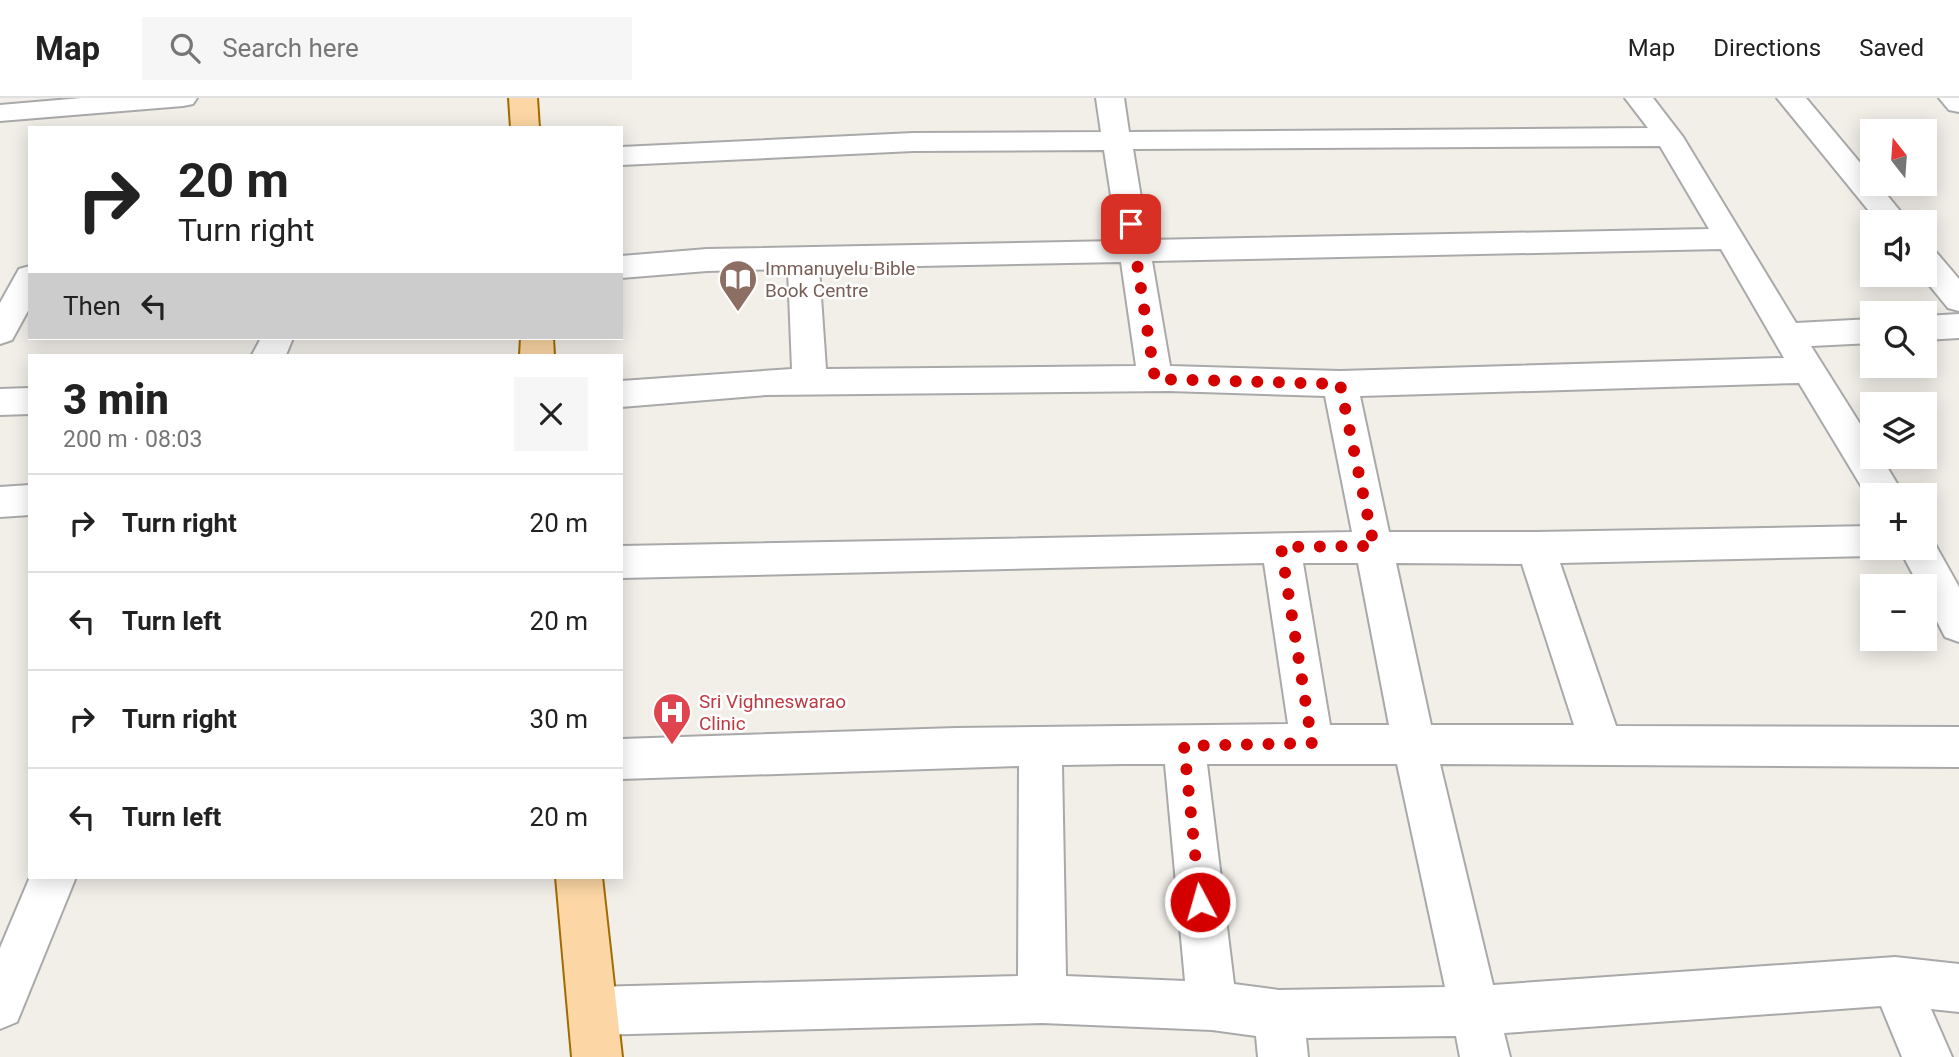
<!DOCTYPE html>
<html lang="en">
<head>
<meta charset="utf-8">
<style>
	body { margin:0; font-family:Roboto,sans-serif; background:#f6f6f6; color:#222; height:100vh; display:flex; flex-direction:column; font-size:26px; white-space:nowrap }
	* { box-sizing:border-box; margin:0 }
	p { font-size:23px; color:#767676 }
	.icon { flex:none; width:38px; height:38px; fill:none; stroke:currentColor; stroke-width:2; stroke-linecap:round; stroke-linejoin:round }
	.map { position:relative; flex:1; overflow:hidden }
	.drawer { position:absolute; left:28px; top:256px; width:595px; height:525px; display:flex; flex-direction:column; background:#fff; border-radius:0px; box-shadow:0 4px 18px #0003 }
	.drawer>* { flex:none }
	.banner { position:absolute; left:28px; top:28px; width:595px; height:214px; border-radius:0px; box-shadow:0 4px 18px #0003; background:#fff; color:#222; overflow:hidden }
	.needle { width:46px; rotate:343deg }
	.controls { position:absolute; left:1860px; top:21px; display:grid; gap:14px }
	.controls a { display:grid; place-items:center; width:77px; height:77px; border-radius:0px; background:#fff; box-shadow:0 4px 18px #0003; font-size:35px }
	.pin { position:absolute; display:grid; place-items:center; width:60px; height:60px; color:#fff; margin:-30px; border-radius:14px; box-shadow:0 4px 10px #0006 }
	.me { position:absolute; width:77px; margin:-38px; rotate:354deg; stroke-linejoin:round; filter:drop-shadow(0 0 5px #0008) }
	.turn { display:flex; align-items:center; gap:24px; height:147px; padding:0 35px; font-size:32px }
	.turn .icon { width:91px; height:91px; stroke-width:2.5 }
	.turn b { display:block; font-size:49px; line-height:60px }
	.then { display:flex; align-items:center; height:66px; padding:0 35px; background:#0003; gap:14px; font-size:26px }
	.round { display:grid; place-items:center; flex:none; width:74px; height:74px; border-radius:0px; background:#f6f6f6 }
	.overview { display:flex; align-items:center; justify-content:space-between; height:119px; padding:0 35px }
	h1 { font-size:42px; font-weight:800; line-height:52px }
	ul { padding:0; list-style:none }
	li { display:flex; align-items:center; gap:21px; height:98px; padding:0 35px; border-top:2px solid #e0e0e0 }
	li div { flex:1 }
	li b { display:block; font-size:26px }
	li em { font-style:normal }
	header { display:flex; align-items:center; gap:42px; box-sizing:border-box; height:98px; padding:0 35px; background:#fff; border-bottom:2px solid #e0e0e0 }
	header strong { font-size:33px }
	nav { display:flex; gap:38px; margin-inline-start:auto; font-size:24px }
	.search { width:490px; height:63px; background:#f6f6f6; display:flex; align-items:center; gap:18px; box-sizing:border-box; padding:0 24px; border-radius:0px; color:#767676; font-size:26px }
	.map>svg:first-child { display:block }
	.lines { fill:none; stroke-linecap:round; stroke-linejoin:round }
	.minor-casing { stroke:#a9a9a9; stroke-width:4 }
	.major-casing { stroke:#a06b00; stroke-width:4 }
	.minor { fill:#fff; fill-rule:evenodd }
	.major { fill:#fcd6a4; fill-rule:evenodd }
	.route { stroke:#d40000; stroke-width:12; stroke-dasharray:0 21.6 }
	.labels { text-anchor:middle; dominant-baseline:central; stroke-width:5; stroke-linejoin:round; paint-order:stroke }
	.education-label { font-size:19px; fill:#785e54; stroke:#fff; text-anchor:start }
	.health-label { font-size:19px; fill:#be3a42; stroke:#fff; text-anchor:start }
</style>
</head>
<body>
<header>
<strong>Map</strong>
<div class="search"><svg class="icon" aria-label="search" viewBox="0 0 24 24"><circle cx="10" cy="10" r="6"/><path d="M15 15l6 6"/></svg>Search here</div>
<nav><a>Map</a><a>Directions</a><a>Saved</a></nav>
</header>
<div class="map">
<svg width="1959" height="959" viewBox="0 0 1959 959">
	<rect width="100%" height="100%" fill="#f2efe9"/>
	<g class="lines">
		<defs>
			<g id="minor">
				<polygon points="82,0 197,0 193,6 183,8 0,23 0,7"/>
				<path d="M 1096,0 L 1124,0 L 1129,34 L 1648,30 L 1625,0 L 1653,0 L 1683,39 L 1796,225 L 1872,221 L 1872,245 L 1811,248 L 1872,345 L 1872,359 L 1881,359 L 1904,397 L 1872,397 L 1872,406 L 1799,285 L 1360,298 L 1389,434 L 1536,434 L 1872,428 L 1872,450 L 1887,450 L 1885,454 L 1872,458 L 1560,465 L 1616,628 L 1959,629 L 1959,669 L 1440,666 L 1493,887 L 1895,859 L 1959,866 L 1959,914 L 1931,911 L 1952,959 L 1902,959 L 1881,908 L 1504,935 L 1510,959 L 1460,959 L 1456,938 L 1306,940 L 1308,959 L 1258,959 L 1256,938 L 1212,932 L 1042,925 L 593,937 L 576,930 L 569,913 L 576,896 L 593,889 L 1018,878 L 1019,668 L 621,681 L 621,641 L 956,630 L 1288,626 L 1264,465 L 621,480 L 621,448 L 1352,434 L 1325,298 L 1169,293 L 766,297 L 621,309 L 621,283 L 792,271 L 788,171 L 707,173 L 621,180 L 621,158 L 707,151 L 1118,143 L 1104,52 L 913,53 L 621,67 L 621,49 L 913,35 L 1101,34 ZM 1660,48 L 1709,131 L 1148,142 L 1133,51 ZM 1721,151 L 1784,260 L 1340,273 L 1170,268 L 1152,163 ZM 1121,164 L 1136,268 L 826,271 L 819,170 ZM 1303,465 L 1358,465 L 1389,627 L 1330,627 ZM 1396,465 L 1522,466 L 1574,627 L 1431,627 ZM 1123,666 L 1165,666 L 1185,883 L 1066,878 L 1062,667 ZM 1207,666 L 1397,666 L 1445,889 L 1279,892 L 1234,886 Z"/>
				<polygon points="1777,0 1806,0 1872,79 1872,86 1878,86 1909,124 1878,124"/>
				<polygon points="1939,0 1959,0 1959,14 1949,12"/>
				<polygon points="1925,150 1936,154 1959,181 1959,213 1948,210 1921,177 1925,177"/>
				<polygon points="30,168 30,209 12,242 0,246 0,205 19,171"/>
				<polygon points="1959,216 1959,240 1925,242 1925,218"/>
				<polygon points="261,240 293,240 286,257 252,257"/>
				<polygon points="30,290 30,316 0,317 0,291"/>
				<polygon points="30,387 30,417 0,419 0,389"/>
				<polygon points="1925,437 1931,439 1959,489 1959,544 1945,539 1925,500 1925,488 1919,488 1899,450 1925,450"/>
				<polygon points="30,779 76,779 17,924 0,931 0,850"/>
			</g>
			<g id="major">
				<polygon points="509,0 537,0 539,30 511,30"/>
				<polygon points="521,240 553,240 554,257 520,257"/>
				<polygon points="556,779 602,779 622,959 572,959"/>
			</g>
		</defs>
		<!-- minor casing -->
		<use href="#minor" class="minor-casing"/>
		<!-- major casing -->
		<use href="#major" class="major-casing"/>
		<!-- minor -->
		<use href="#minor" class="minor"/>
		<!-- major -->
		<use href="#major" class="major"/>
	</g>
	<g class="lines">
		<!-- route -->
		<polyline class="route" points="1131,126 1155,281 1340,286 1374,448 1281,449 1312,645 1184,648 1200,804"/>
	</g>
	<!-- icons -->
	<defs>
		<symbol id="library-pin" viewBox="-11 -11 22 30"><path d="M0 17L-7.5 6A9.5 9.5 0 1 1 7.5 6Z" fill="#8d6e63" stroke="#fff"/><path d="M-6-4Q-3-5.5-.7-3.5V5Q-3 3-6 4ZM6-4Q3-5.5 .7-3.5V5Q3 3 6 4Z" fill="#fff"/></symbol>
		<symbol id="hospital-pin" viewBox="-11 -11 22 30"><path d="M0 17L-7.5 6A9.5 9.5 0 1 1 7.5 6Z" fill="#e0444e" stroke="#fff"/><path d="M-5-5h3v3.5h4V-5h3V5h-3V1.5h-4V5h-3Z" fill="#fff"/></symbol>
	</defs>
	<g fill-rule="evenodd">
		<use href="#library-pin" x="716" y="159" width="44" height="60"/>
		<use href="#hospital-pin" x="650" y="592" width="44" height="60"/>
	</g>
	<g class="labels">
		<!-- education labels -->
		<g class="education-label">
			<text x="765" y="170">Immanuyelu Bible<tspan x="765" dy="22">Book Centre</tspan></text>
		</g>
		<!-- health labels -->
		<g class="health-label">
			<text x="699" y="603">Sri Vighneswarao<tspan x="699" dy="22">Clinic</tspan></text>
		</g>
	</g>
</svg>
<div class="controls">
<a><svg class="needle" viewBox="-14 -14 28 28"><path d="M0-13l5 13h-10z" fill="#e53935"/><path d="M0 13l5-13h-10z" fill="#767676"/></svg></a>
<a><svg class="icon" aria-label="sound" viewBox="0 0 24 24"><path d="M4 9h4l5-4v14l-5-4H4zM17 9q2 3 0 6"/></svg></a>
<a><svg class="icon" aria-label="search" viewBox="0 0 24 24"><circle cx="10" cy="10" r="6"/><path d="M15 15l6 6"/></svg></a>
<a><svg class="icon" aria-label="layers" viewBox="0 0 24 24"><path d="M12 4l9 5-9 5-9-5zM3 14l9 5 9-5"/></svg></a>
<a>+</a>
<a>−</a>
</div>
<div class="pin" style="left:1131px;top:126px;background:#d93025"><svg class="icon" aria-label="arrive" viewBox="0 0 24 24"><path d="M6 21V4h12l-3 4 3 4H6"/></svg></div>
<svg class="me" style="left:1200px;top:804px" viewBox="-20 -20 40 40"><circle r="17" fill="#d40000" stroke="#fff" stroke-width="3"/><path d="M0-11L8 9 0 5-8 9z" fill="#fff"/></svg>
<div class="banner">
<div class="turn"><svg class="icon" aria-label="right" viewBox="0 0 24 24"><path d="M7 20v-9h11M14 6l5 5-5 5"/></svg><div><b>20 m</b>Turn right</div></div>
<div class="then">Then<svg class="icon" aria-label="left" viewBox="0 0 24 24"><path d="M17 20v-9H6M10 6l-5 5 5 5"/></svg></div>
</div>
<section class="drawer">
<div class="overview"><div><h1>3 min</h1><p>200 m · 08:03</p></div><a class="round"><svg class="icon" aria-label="close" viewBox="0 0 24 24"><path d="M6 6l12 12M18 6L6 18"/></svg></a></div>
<ul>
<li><svg class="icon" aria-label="right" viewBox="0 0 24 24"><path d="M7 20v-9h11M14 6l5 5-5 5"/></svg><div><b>Turn right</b></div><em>20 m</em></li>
<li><svg class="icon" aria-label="left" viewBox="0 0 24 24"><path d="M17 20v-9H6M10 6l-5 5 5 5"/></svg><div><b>Turn left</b></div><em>20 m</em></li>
<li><svg class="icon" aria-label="right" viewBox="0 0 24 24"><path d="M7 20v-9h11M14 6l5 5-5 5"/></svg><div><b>Turn right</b></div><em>30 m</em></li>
<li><svg class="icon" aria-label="left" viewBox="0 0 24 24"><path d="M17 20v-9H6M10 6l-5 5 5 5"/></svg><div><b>Turn left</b></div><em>20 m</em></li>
</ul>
</section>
</div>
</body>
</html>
